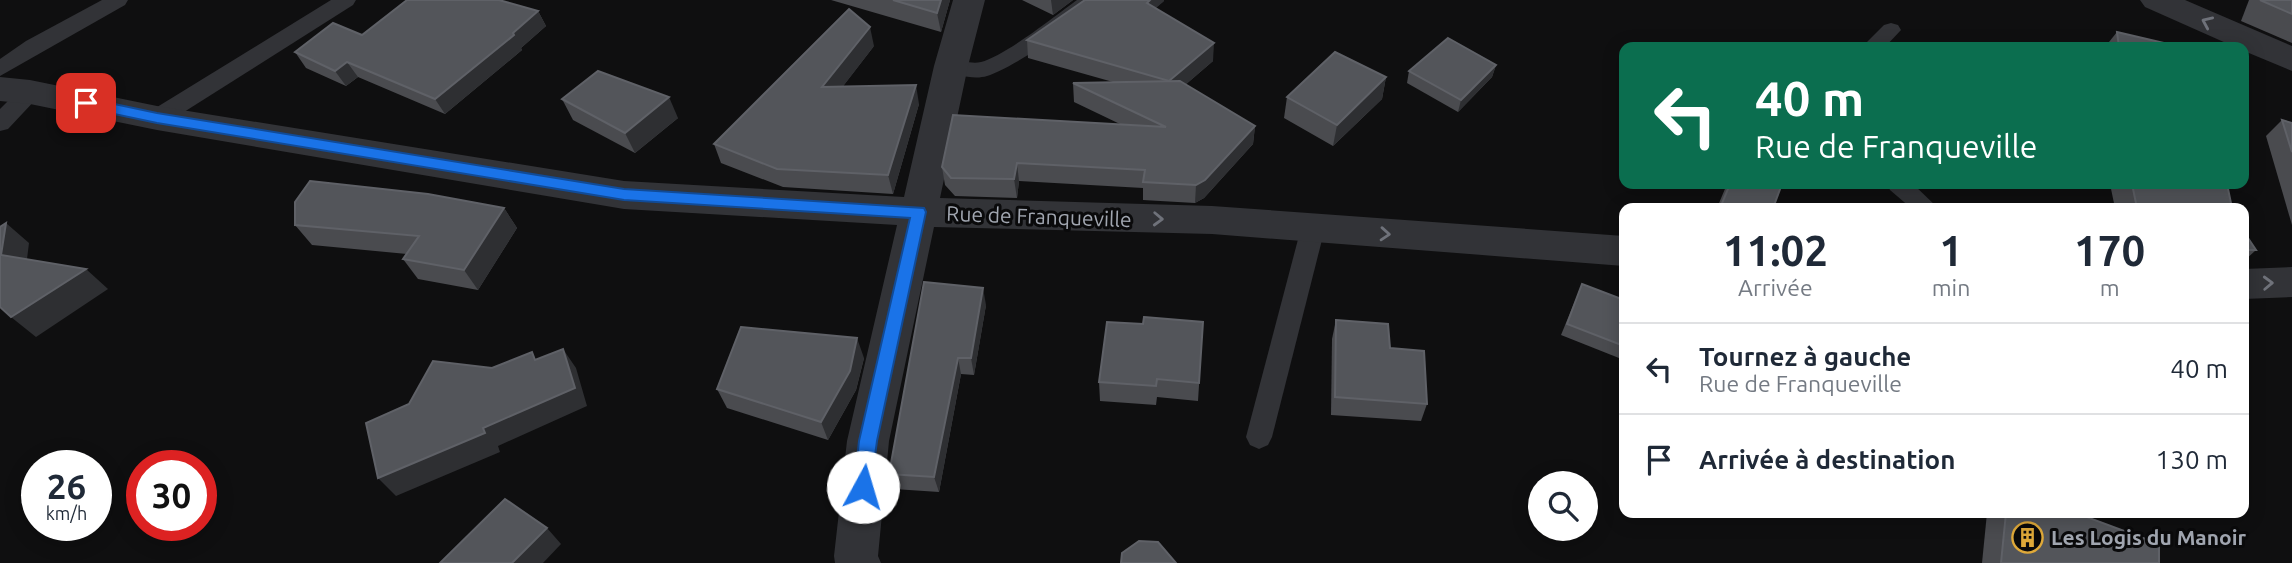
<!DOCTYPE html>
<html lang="fr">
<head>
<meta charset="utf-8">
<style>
	body { margin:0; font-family:Ubuntu,sans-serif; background:#f6f6f7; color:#1f2937; height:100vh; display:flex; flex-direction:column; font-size:26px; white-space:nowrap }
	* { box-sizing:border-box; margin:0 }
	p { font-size:23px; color:#747a83 }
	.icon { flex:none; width:38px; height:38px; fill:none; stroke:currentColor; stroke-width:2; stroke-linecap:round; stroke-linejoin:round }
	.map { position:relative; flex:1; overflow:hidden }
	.drawer { position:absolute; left:1619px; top:203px; width:630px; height:315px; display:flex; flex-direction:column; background:#fff; border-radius:14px; box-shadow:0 4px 18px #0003 }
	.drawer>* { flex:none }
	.guide { position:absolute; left:1619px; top:42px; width:630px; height:147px; border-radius:14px; box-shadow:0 4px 18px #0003; background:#0b6e4f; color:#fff; overflow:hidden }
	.controls { position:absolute; left:1528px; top:471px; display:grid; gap:14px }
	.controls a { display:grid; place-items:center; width:70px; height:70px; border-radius:50%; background:#fff; box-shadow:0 4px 18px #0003; font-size:35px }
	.speed { position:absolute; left:21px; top:450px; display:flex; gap:14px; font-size:35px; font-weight:700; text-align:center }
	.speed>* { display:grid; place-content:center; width:91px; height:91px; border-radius:50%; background:#fff; box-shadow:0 4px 18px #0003; line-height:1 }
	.speed small { font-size:18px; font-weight:400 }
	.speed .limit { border:10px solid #d22; background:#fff; color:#111 }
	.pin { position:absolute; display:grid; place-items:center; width:60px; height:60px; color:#fff; margin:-30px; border-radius:14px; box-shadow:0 4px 10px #0006 }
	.me { position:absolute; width:77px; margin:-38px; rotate:6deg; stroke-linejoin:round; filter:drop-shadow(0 0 5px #0008) }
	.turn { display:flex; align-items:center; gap:24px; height:147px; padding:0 21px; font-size:32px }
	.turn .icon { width:91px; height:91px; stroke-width:2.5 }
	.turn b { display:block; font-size:49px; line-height:60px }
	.eta { display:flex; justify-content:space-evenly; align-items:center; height:119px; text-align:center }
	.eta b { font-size:42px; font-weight:700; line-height:49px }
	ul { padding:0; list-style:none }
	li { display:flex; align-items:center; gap:21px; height:91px; padding:0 21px; border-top:2px solid #e0e1e3 }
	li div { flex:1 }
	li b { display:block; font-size:26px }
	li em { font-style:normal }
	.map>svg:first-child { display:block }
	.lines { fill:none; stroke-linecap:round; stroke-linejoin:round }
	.service { fill:#323337; fill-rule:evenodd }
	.minor { fill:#323337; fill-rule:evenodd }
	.wall { fill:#4a4b4f }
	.shaded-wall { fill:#2e2f32 }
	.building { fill:#53555a; stroke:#5f6167; stroke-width:2 }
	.oneway { stroke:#6f727a }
	.route { fill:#1a73e8; stroke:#114b97; stroke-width:2 }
	.labels { text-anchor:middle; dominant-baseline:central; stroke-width:6; stroke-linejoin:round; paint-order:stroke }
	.street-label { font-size:21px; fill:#a1a6b0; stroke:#0a0a0b }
	.poi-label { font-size:21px; font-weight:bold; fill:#a1a6b0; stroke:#0a0a0b; text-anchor:start }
</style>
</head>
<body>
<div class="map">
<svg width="2292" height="563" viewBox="0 0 2292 563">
	<rect width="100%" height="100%" fill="#0f0f10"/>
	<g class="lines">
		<!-- service -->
		<g class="service">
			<polygon points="102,0 128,0 125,5 0,76 0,59 26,41"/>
			<polygon points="331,0 356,0 353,5 165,124 157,126 149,124 146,118 149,112"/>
			<path d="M 1077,0 L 1101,0 C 1090,17 1008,71 987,76 C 975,80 955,75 943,71 L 940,66 L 943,61 C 956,57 969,65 981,62 C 1005,56 1055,16 1077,0 Z"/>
			<polygon points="1891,23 1898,25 1901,30 1885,47 1862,47 1884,25"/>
			<polygon points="30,84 38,87 41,92 38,97 8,129 0,131 0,109 22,87"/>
			<polygon points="1887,184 1913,184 1938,208 1911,208 1890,190"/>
			<polygon points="1313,219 1321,222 1325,228 1272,437 1268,445 1259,449 1250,445 1246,437 1301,228 1305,222"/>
		</g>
		<!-- minor -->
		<g class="minor">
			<polygon points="953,0 985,0 968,66 940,198 1212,206 1624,236 1624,266 1212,234 934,227 889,441 878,556 881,563 835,563 834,556 847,441 897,225 624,209 157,130 30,104 0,101 0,77 30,80 157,106 624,181 904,197 934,66"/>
			<polygon points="2140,0 2185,0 2292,46 2292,71 2244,51 2244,47 2235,47 2145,7"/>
			<polygon points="2292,267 2292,297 2244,299 2244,269"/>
		</g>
	</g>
	<!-- wall -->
	<g class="wall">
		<polygon points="831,0 950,0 941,32"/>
		<polygon points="1022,0 1073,0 1053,15"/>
		<polygon points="2249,0 2292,0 2292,43 2241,21"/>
		<polygon points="1164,1 1155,8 1213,61 1185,85 1255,126 1253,144 1204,198 1195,203 1143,200 1143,188 1019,181 1017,198 955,196 945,185 942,167 1122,125 1074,102 1073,83 1113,82 1028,58 1027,40"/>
		<polygon points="538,11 546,26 521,48 522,50 445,114 358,77 346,86 306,68 295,52 362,35"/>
		<polygon points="2117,32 2181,47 2105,47"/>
		<polygon points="874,46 843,86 919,104 893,194 783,187 721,163 714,144"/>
		<polygon points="1496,65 1492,77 1458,112 1407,83 1409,71"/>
		<polygon points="1386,77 1382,99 1333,146 1284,118 1287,97"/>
		<polygon points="562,99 678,118 635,153 573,120"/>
		<polygon points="2282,120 2292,123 2292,225 2266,136"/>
		<polygon points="1727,184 1782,184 1773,208 1717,208"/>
		<polygon points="2110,184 2227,184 2232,208 2115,208"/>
		<polygon points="504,208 517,228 478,290 418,279 403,259 407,254 312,245 295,225"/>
		<polygon points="2244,232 2256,250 2244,261"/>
		<polygon points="1582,284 1624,300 1624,360 1561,335"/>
		<polygon points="986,305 974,375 961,374 939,492 894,489 889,474"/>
		<polygon points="1336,320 1390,348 1427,404 1421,421 1331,415 1332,339"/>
		<polygon points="1203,322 1198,401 1157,397 1156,405 1100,401 1099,382"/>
		<polygon points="864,358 856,390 828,440 727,408 717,389"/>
		<polygon points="1987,513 2076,513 2159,563 1982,563"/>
	</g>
	<!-- shaded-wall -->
	<g class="shaded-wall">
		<polygon points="941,0 950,0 941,32 937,13"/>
		<polygon points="1051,0 1073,0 1053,15"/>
		<polygon points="1150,0 1164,0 1164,1 1155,9 1147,3"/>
		<polygon points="538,11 546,26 521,48 522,50 445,114 435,99"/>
		<polygon points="870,27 874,46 828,106 822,87"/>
		<polygon points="1214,43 1213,61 1169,99 1169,81"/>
		<polygon points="347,62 358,77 346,86 335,71"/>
		<polygon points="1496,65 1492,77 1458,112 1461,100"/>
		<polygon points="1386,77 1382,99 1333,146 1337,125"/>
		<polygon points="916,85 919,104 893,194 888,175"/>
		<polygon points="669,97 678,118 635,153 625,133"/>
		<polygon points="1255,126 1253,144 1204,198 1195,203 1196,185"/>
		<polygon points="1017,163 1019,181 1017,198 1014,179"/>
		<polygon points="504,208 517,228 478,290 464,270"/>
		<polygon points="6,223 29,243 25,275 1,255"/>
		<polygon points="86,269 108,289 36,337 11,317"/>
		<polygon points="983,288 986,305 974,375 971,358"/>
		<polygon points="857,338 864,358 856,390 828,440 821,422"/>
		<polygon points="563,349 576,368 587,406 498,446 500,452 396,496 378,478"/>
		<polygon points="958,358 961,374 939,492 934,477"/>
		<polygon points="547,528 561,544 543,563 512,563"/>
	</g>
	<!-- building -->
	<g class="building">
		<polygon points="407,0 499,0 538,11 513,33 514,35 435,99 347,62 335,71 295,52 333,23 362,35"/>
		<polygon points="893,0 941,0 937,13"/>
		<polygon points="1085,0 1150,0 1147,3 1214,43 1169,81 1027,40"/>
		<polygon points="2260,0 2292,0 2292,14"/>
		<polygon points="849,9 870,27 822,87 916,85 888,175 777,169 714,144"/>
		<polygon points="2117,32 2181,47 2119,47"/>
		<polygon points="1448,38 1496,65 1461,100 1409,71"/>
		<polygon points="1335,52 1386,77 1337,125 1287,97"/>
		<polygon points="598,71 669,97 625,133 562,99"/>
		<polygon points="1180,81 1255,126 1205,180 1196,185 1143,182 1145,170 1017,163 1014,179 1012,179 951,178 942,167 953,115 1166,127 1073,83"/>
		<polygon points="2282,120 2292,123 2292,152"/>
		<polygon points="310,181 428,194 504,208 464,270 403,259 419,236 295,225 295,202"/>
		<polygon points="1730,184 1782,184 1773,208 1720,208"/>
		<polygon points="2132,184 2227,184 2232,208 2137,208"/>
		<polygon points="6,223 1,255 86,269 11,317 0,307 0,227"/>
		<polygon points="2244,232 2256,250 2244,250"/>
		<polygon points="924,282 983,288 971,358 958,358 934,477 889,474"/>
		<polygon points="1582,284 1624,300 1624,346 1567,324"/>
		<polygon points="1144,317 1203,322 1199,383 1157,379 1156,386 1099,382 1107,322 1143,324"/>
		<polygon points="1336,320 1388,324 1390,348 1424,351 1427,404 1335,397"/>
		<polygon points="741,327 857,338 850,371 821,422 717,389"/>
		<polygon points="563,349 575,388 483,428 485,433 378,478 366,423 409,404 433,361 492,368 532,352 535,360"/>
		<polygon points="505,499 547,528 512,563 440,563"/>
		<polygon points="2006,513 2076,513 2159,544 2159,563 2001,563"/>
		<polygon points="1139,541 1158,542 1176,563 1121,563 1122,553"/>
	</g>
	<!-- one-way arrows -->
	<defs><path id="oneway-chevron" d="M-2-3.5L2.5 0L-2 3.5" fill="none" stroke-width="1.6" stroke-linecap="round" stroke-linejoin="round" transform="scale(1.75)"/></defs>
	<g class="oneway">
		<use href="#oneway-chevron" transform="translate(2207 22) rotate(-156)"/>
		<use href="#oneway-chevron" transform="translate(1158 219) rotate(2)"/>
		<use href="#oneway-chevron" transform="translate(1385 234) rotate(4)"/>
		<use href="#oneway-chevron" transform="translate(2268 283) rotate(-2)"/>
	</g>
	<!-- route -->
	<polygon class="route" points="86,98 157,113 624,189 924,208 926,212 877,441 870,493 863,495 857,493 854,487 859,441 910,218 624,200 157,123 81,107 81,100"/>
	<!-- icons -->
	<defs>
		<symbol id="building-ring" viewBox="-11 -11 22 22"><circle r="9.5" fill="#0a0a0b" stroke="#dfa939" stroke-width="1.5"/><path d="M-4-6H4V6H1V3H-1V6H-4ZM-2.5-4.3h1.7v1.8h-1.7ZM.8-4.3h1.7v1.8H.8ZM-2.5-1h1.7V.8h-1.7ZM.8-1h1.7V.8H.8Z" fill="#dfa939"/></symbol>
	</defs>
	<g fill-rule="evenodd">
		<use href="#building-ring" x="2010" y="520" width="35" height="35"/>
	</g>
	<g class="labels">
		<!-- street labels -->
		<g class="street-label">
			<text transform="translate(1039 216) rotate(2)">Rue de Franqueville</text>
		</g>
		<!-- poi labels -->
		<g class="poi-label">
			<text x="2051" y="537">Les Logis du Manoir</text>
		</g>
	</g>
</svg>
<div class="controls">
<a><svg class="icon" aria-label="search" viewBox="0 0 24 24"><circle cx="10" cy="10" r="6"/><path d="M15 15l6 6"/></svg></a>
</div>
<div class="speed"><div>26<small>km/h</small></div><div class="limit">30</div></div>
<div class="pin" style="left:86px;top:103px;background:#d93025"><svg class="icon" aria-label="arrive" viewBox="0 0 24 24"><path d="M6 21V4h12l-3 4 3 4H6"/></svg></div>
<svg class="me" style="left:863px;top:487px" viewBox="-20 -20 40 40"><circle r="19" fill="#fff"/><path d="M0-13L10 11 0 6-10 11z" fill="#1a73e8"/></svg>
<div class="guide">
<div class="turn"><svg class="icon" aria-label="left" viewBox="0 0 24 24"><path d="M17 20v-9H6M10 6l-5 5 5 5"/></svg><div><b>40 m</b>Rue de Franqueville</div></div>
</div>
<section class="drawer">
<div class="eta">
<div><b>11:02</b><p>Arrivée</p></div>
<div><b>1</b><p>min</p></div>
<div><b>170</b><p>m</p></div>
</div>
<ul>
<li><svg class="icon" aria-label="left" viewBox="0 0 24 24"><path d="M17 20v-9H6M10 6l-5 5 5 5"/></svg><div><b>Tournez à gauche</b><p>Rue de Franqueville</p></div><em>40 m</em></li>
<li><svg class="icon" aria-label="arrive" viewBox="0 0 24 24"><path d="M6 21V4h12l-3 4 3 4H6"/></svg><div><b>Arrivée à destination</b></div><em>130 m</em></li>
</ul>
</section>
</div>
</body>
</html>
